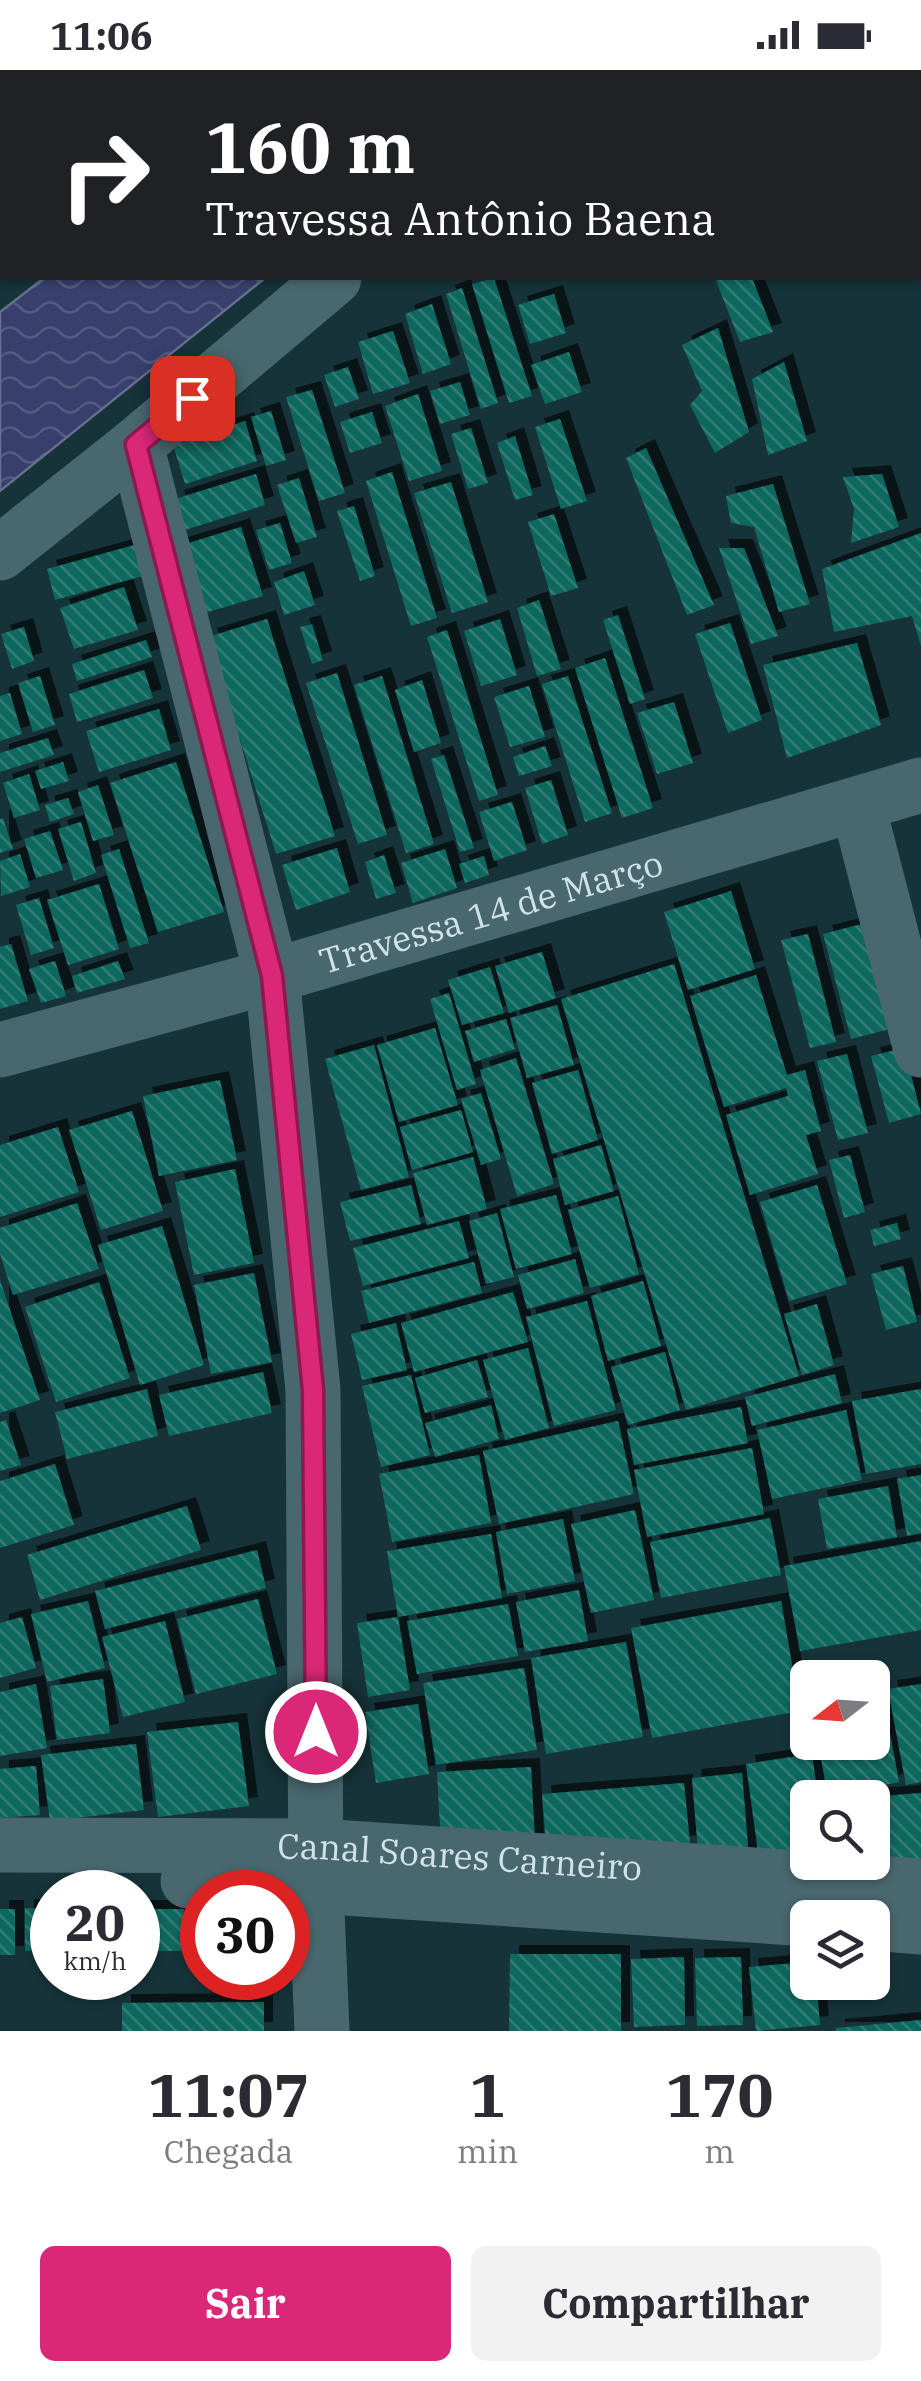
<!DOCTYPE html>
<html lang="pt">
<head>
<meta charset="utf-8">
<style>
	body { margin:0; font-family:"IBM Plex Serif",serif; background:#f2f2f3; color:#2b2b33; height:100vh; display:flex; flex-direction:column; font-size:38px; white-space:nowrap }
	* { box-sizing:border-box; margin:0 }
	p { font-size:32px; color:#7c7c81 }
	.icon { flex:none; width:55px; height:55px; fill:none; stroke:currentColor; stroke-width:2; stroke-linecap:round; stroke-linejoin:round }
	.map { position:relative; height:1961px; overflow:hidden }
	.side { display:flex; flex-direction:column; background:#fff; flex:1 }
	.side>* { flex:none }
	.banner { position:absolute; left:0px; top:0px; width:922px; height:210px; box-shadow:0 2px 8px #0004; background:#202124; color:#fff; overflow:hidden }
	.needle { width:65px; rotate:253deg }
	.controls { position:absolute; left:790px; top:1590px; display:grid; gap:20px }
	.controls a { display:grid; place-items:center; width:100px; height:100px; border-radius:15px; background:#fff; box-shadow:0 2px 8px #0004; font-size:50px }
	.speed { position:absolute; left:30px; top:1800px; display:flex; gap:20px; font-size:50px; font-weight:700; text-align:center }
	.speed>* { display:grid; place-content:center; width:130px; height:130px; border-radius:50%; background:#fff; box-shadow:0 2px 8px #0004; line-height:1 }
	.speed small { font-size:25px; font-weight:400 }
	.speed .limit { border:15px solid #d22; background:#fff; color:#111 }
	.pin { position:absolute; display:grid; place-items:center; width:85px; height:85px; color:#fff; margin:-42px; border-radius:20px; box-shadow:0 5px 15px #0006 }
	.me { position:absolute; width:110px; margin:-55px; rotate:0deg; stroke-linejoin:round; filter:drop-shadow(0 0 8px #0008) }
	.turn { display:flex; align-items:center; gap:35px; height:210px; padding:0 40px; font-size:45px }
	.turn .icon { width:130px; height:130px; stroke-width:2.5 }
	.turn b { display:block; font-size:70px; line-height:85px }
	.eta { display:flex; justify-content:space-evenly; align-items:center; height:170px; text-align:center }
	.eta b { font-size:60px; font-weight:700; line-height:70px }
	.cta { display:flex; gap:20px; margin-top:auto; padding:20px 40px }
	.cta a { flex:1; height:115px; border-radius:15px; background:#db2777; color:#fff; font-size:40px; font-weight:700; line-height:115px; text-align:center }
	.cta a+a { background:#f2f2f3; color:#2b2b33 }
	.status { display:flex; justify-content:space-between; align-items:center; height:70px; padding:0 50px; background:#fff; direction:ltr }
	.status svg { height:28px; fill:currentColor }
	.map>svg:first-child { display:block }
	.water { fill:url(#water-waves); stroke:#667091; stroke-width:2.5 }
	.building { fill:url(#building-back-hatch); filter:url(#shadow) }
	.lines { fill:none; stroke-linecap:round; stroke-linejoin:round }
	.minor { stroke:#49676e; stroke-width:55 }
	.route-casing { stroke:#8e194d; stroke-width:25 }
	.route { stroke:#db2777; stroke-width:18 }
	.labels { text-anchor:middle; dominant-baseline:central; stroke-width:8; stroke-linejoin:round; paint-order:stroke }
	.street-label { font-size:35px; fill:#d2e3e7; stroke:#163339 }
</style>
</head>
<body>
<div class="status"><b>11:06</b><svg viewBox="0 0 49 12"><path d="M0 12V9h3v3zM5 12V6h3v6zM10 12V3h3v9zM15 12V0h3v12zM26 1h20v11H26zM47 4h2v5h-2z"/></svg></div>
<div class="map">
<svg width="921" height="1961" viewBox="0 0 921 1961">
	<defs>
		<pattern id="water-waves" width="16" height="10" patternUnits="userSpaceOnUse" patternTransform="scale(2.5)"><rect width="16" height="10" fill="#383f6c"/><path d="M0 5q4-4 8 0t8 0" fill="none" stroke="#545b81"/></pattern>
		<pattern id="building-back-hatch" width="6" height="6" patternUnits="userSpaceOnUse" patternTransform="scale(2.5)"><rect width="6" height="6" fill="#11675f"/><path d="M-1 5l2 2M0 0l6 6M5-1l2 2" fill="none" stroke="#337d76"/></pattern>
		<filter id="shadow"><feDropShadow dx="9" dy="-9" stdDeviation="0" flood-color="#0009"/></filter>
	</defs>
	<rect width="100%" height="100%" fill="#163339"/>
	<!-- water -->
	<polygon class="water" points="44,208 265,208 0,421 0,242"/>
	<!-- building -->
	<g class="building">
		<polygon points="494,208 532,326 509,333 472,214"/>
		<polygon points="715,208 752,208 773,262 740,272"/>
		<polygon points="462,218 498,333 481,339 446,224"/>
		<polygon points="554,224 566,263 530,274 518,235"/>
		<polygon points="432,234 451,294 423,304 405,244"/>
		<polygon points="718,258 749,362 715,383 690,335 702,321 682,275"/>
		<polygon points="393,261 410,313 373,324 358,272"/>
		<polygon points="569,282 582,322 545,334 531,295"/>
		<polygon points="784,292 807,371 768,385 752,309"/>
		<polygon points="348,297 359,329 335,337 324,305"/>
		<polygon points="460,312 470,345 440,354 430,321"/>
		<polygon points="312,320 345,423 319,431 286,327"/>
		<polygon points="418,324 442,401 409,411 385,336"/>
		<polygon points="271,341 286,390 266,396 251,347"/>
		<polygon points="372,342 382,373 350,383 340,352"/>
		<polygon points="560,349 587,431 561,439 535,357"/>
		<polygon points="245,351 257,391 185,414 173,375"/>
		<polygon points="471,358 488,413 468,419 451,364"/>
		<polygon points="515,366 533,425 515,430 497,373"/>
		<polygon points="646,378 714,535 687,545 626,388"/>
		<polygon points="392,402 437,548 411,556 366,411"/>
		<polygon points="256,404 265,435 185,460 175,429"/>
		<polygon points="882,404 899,457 851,473 854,439 843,407"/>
		<polygon points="299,408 317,467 296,473 277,415"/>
		<polygon points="451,412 488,532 452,543 414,423"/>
		<polygon points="773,414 810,534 779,542 754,457 731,453 726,426"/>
		<polygon points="354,436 375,506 360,511 337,441"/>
		<polygon points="554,444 578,518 551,526 528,452"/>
		<polygon points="280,453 292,493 269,500 256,460"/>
		<polygon points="241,457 263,526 201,544 179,476"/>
		<polygon points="921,463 921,576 912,546 834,562 822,499"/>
		<polygon points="153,470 161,501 55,530 47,499"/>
		<polygon points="719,478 744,478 778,566 751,574"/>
		<polygon points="304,501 315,535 284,545 274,512"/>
		<polygon points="124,517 138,560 74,579 60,538"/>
		<polygon points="539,530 561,599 537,606 517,538"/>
		<polygon points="618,545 645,629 630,634 603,550"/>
		<polygon points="267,549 335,766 276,784 208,567"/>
		<polygon points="500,549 517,605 481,616 464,561"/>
		<polygon points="730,553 762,650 728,663 695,564"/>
		<polygon points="312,554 323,590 312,594 300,557"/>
		<polygon points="24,557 34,591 12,599 1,564"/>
		<polygon points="447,560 498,725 479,731 427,567"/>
		<polygon points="146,570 152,587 77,611 72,594"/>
		<polygon points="857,573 881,655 787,688 763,595"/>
		<polygon points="605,588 653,738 622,748 575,598"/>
		<polygon points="144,600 153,628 77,652 69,624"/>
		<polygon points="337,603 387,765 358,774 306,613"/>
		<polygon points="40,606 55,655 33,662 18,613"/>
		<polygon points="382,606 434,774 406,783 354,615"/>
		<polygon points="568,606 612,743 585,752 542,614"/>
		<polygon points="422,610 441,673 414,682 395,620"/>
		<polygon points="529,616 545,667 510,677 494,627"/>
		<polygon points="10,623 22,664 0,671 0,626"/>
		<polygon points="674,632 693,693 657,704 637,643"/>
		<polygon points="159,639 171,680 99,702 86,661"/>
		<polygon points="48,668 54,685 0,702 0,683"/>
		<polygon points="545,676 552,696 519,706 513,687"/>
		<polygon points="444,685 474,778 460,782 431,689"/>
		<polygon points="63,692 69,711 41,719 35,701"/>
		<polygon points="176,692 224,842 158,862 110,713"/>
		<polygon points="29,704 40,740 14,748 3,713"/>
		<polygon points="551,710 568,765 542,774 525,718"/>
		<polygon points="98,715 114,765 93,771 78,722"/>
		<polygon points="68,728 74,744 50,752 45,735"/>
		<polygon points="512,732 527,780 494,791 479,742"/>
		<polygon points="3,748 13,779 0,783 0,749"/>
		<polygon points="81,752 96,803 74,811 58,759"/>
		<polygon points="50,761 63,800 36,808 24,769"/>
		<polygon points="337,778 350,822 296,840 282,795"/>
		<polygon points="119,779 149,873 130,878 101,785"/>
		<polygon points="445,779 457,818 413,833 401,793"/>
		<polygon points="20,784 30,817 1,826 0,791"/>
		<polygon points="384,785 396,823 376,829 365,792"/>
		<polygon points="484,786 489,805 465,813 459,794"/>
		<polygon points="99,814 119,879 68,895 47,830"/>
		<polygon points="731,821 755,899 688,920 664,842"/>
		<polygon points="39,828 54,878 31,885 16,835"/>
		<polygon points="874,851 902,956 851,969 823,864"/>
		<polygon points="808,864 836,972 810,978 781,870"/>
		<polygon points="11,874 28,931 0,939 0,877"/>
		<polygon points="542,882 556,928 509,943 495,896"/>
		<polygon points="55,891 66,926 41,933 29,899"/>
		<polygon points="118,891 125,909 77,923 72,906"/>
		<polygon points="674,894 799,1306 686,1340 561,929"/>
		<polygon points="490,897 504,943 462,955 448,910"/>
		<polygon points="756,905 787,1005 805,1000 821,1061 806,1065 818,1104 750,1125 726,1045 788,1026 786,1018 724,1037 690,926"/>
		<polygon points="449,923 476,1014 457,1020 430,929"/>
		<polygon points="557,935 574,995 527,1008 510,948"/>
		<polygon points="506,949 515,979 474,992 465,961"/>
		<polygon points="435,958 458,1035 399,1052 377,975"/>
		<polygon points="374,975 409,1107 361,1120 325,989"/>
		<polygon points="904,978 921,1044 889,1053 871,986"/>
		<polygon points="847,984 868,1063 838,1070 817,991"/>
		<polygon points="516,988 554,1114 517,1126 480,1000"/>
		<polygon points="578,1000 598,1070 552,1084 532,1013"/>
		<polygon points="220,1010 237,1090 159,1106 143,1026"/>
		<polygon points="481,1023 501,1089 481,1095 461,1029"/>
		<polygon points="461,1040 473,1082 412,1100 400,1057"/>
		<polygon points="132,1041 163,1141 101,1160 69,1060"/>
		<polygon points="58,1057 79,1122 0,1147 0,1075"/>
		<polygon points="601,1075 614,1121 565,1135 553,1089"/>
		<polygon points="850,1085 865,1142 844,1148 829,1090"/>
		<polygon points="473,1087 487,1139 427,1155 413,1103"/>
		<polygon points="235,1099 254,1193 194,1205 175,1112"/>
		<polygon points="411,1115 421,1154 350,1171 340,1132"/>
		<polygon points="817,1115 847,1214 789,1231 760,1132"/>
		<polygon points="556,1125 572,1184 516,1199 500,1139"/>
		<polygon points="618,1126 639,1204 590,1218 568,1140"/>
		<polygon points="77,1133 99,1199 13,1225 0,1184 0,1158"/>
		<polygon points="497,1143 514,1207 486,1214 469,1151"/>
		<polygon points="459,1151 469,1188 363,1216 353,1178"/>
		<polygon points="897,1153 901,1169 874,1176 870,1160"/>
		<polygon points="162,1156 204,1295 140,1315 98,1175"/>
		<polygon points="575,1189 584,1223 527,1239 518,1205"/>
		<polygon points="474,1192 482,1223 369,1253 361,1221"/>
		<polygon points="903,1196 917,1252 886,1260 871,1204"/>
		<polygon points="254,1203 272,1292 211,1304 194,1215"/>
		<polygon points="0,1210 40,1330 0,1343"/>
		<polygon points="643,1211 661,1276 608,1291 591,1226"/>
		<polygon points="99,1212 130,1308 56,1332 25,1237"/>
		<polygon points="513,1222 528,1272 414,1302 401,1253"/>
		<polygon points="587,1231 616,1340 554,1356 526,1247"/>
		<polygon points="817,1234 834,1295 802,1305 784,1244"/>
		<polygon points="396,1253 407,1300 362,1310 351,1264"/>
		<polygon points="528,1278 549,1358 505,1370 483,1290"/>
		<polygon points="665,1282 680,1340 628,1355 611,1297"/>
		<polygon points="477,1290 488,1327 425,1343 415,1308"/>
		<polygon points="263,1302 272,1343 169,1366 159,1325"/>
		<polygon points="835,1304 842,1333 752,1356 745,1327"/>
		<polygon points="411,1305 430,1385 381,1397 362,1316"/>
		<polygon points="147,1319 158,1366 67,1389 55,1342"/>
		<polygon points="921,1319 921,1394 866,1404 852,1331"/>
		<polygon points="491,1335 499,1369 435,1387 425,1353"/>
		<polygon points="741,1337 748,1373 634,1395 627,1359"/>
		<polygon points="846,1340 862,1410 772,1429 757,1360"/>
		<polygon points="6,1350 21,1395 0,1401 0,1352"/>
		<polygon points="618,1351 634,1424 499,1454 483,1381"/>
		<polygon points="752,1378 764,1444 647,1467 634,1400"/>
		<polygon points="479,1385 491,1453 392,1472 379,1404"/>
		<polygon points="55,1394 74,1455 0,1478 0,1411"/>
		<polygon points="921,1405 921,1463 907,1466 897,1409"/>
		<polygon points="888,1416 897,1467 827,1479 818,1429"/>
		<polygon points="187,1436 201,1480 40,1530 27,1485"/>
		<polygon points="635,1440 654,1530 591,1543 571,1454"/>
		<polygon points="770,1448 781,1505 661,1528 650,1472"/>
		<polygon points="563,1449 575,1511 507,1524 496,1462"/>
		<polygon points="491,1464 502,1528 398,1547 387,1481"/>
		<polygon points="921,1471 921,1560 800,1581 784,1496"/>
		<polygon points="257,1480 266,1518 105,1559 95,1521"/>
		<polygon points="579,1520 588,1571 525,1582 516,1532"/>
		<polygon points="258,1529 277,1604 196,1624 177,1549"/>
		<polygon points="88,1531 105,1598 47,1612 31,1544"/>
		<polygon points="781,1531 800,1641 652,1668 631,1558"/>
		<polygon points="508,1534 518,1586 417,1604 407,1551"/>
		<polygon points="22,1547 36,1598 0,1608 0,1553"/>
		<polygon points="398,1547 410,1620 368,1627 357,1553"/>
		<polygon points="165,1551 185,1632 123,1647 102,1567"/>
		<polygon points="626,1572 643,1667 546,1684 531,1588"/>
		<polygon points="524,1598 537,1680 436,1695 423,1613"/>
		<polygon points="103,1609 110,1663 57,1670 50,1616"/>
		<polygon points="36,1614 47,1678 0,1686 0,1622"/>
		<polygon points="921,1614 921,1712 906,1715 888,1619"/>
		<polygon points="883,1627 899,1712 828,1726 818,1672 872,1672 872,1629"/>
		<polygon points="418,1634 429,1704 376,1713 365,1642"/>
		<polygon points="238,1652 249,1736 158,1747 147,1662"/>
		<polygon points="136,1674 144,1740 50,1751 41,1685"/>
		<polygon points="812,1684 818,1728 808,1728 808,1790 760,1796 746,1694"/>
		<polygon points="36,1696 40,1745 0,1748 0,1699"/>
		<polygon points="531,1697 535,1772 441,1777 437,1702"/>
		<polygon points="742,1703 749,1789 699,1793 692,1708"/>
		<polygon points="684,1713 690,1774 547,1786 542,1724"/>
		<polygon points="921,1723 921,1798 872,1792 872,1727"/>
		<polygon points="25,1838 52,1839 52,1881 25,1881"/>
		<rect x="0" y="1839" width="15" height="46"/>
		<rect x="138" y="1839" width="46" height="42"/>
		<polygon points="510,1884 621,1884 621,1961 509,1961"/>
		<polygon points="684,1887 685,1955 634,1957 631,1889"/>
		<polygon points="741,1887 743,1955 697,1956 695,1888"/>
		<polygon points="808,1892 808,1912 816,1912 820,1955 756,1961 749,1897"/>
		<polygon points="264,1932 264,1961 122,1961 122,1933"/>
		<polygon points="921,1950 921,1961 836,1961 836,1958"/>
	</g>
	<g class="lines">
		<!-- minor -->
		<g class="minor">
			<polyline points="168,2 171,0"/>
			<polyline points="569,2 571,0"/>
			<polyline points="0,142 2,140"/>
			<polyline points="136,375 272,906 313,1320 316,1816 322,1961"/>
			<polyline points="0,483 136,375 334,208"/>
			<polyline points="858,736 921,980"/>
			<path id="s1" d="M 0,980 L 272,906 L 921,715"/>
			<path id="s2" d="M 0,1775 L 317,1776 L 921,1816"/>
			<polyline points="188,1811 316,1816 808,1849"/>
			<polyline points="872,1853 921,1857"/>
		</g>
	</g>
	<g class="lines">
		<defs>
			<polyline id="route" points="192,328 136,375 272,906 313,1320 316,1662"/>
		</defs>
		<!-- route casing -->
		<use href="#route" class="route-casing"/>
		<!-- route -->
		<use href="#route" class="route"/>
	</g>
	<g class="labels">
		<!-- street labels -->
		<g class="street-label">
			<text stroke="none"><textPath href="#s1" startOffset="510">Travessa 14 de Março</textPath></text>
			<text stroke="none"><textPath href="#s2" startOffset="460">Canal Soares Carneiro</textPath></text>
		</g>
	</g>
</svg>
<div class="controls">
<a><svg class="needle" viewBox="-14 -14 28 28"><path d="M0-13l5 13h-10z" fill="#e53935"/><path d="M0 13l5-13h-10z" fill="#7c7c81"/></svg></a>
<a><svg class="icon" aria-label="search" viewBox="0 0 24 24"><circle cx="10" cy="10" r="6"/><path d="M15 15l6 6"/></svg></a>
<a><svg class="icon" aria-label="layers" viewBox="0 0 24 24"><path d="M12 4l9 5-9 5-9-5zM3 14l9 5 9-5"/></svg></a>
</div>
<div class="speed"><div>20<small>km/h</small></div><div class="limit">30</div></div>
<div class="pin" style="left:192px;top:328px;background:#d93025"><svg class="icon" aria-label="arrive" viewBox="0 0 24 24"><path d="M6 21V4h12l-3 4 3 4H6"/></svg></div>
<svg class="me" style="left:316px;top:1662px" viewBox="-20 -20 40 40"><circle r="17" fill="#db2777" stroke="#fff" stroke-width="3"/><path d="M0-11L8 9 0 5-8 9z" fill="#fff"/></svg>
<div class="banner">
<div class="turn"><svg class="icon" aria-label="right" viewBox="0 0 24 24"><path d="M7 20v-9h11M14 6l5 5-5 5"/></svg><div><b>160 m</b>Travessa Antônio Baena</div></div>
</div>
</div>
<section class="side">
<div class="eta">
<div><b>11:07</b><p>Chegada</p></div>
<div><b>1</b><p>min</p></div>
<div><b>170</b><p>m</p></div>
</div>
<div class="cta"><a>Sair</a><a>Compartilhar</a></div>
</section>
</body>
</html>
